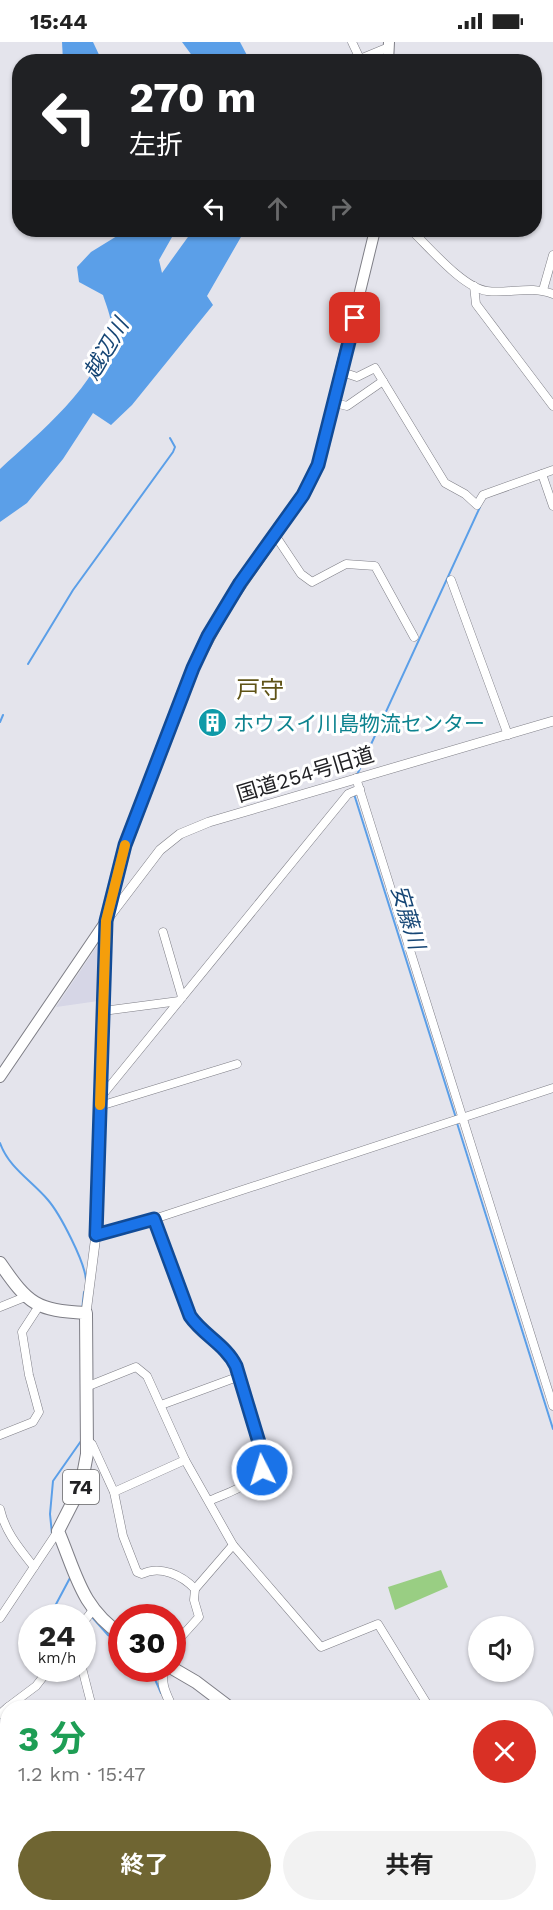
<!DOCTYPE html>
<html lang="ja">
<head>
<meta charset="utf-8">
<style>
	body { margin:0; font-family:"Work Sans","Noto Sans JP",sans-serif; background:#f2f2f2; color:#222; height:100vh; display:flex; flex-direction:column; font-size:22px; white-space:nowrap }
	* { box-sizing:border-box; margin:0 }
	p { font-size:20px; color:#767676 }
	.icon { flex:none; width:33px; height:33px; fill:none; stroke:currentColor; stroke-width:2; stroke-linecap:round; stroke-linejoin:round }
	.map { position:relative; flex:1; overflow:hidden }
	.drawer { position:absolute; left:0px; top:1658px; width:554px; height:212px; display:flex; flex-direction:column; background:#fff; border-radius:24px 24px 0 0; box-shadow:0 2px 4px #0004 }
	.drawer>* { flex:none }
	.top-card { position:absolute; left:12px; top:12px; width:530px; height:183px; border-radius:24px; box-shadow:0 2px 4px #0004; background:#202124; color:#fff; overflow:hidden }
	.tools { position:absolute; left:468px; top:1574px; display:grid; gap:12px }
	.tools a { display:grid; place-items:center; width:66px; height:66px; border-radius:50%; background:#fff; box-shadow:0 2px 4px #0004; font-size:30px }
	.speed { position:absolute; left:18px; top:1562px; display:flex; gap:12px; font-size:30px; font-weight:700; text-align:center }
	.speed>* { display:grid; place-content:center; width:78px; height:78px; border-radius:50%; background:#fff; box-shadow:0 2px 4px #0004; line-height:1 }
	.speed small { font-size:15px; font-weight:400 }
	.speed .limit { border:9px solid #d22; background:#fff; color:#111 }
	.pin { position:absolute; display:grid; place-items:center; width:51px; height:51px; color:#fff; margin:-26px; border-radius:12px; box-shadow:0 3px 9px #0006 }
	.me { position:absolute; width:66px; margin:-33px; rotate:355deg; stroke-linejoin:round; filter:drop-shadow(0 0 4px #0008) }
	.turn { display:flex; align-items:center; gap:21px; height:126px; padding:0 18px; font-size:27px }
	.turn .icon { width:78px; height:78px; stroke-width:2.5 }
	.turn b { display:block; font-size:42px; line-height:51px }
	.lanes { display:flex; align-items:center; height:57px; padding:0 18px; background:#0003; justify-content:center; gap:30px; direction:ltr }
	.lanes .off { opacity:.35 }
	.round { display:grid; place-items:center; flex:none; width:63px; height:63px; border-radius:32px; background:#f2f2f2 }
	.head { display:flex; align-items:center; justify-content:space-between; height:102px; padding:0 18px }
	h1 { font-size:36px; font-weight:700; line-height:45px; color:#1e9e55 }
	.primary-button { display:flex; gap:12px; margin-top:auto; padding:12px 18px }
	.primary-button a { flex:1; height:69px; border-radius:36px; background:#6f6532; color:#fff; font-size:24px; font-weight:700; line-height:69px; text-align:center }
	.primary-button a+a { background:#f2f2f2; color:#222 }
	.status { display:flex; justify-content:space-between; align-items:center; height:42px; padding:0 30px; background:#fff; direction:ltr }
	.status svg { height:16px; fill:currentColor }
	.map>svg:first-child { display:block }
	.built { fill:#d6d6e6 }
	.education { fill:#edd3d8 }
	.green { fill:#99ce83 }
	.water { fill:#5b9fe8 }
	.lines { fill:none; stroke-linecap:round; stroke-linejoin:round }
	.stream { stroke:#5b9fe8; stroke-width:2 }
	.minor-casing { stroke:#7e7e86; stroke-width:9 }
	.tertiary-casing { stroke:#7e7e86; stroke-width:10 }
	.secondary-casing { stroke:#7e7e86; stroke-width:12 }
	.primary-casing { stroke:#7e7e86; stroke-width:14 }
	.minor { stroke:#fff; stroke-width:8 }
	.tertiary { stroke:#fff; stroke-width:9 }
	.secondary { stroke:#fff; stroke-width:10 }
	.primary { stroke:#fff; stroke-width:12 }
	.route-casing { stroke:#114b97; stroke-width:15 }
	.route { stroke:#1a73e8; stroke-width:10 }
	.slow { stroke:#f59e0b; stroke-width:10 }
	.labels { text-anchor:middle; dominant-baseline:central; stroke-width:6; stroke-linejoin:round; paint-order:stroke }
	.shield { fill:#fff; stroke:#646466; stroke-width:1.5 }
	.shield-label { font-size:20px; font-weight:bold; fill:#212124 }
	.culture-label { font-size:21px; fill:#0d838f; stroke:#fff; text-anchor:start }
	.street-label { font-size:21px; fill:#212124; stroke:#fff }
	.water-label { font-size:22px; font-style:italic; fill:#164675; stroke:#fff }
	.quarter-label { font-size:24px; fill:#5f5316; stroke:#fff }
</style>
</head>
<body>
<div class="status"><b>15:44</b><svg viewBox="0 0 49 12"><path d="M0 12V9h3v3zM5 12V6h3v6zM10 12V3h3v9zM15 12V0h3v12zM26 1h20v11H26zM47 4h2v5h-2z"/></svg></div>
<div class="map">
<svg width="553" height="1868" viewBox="0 0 553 1868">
	<rect width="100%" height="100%" fill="#e4e4ec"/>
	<!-- built -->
	<polygon class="built" points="97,904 101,907 98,959 56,965"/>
	<!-- education -->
	<polygon class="education" points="33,1862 155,1862 150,1868 44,1868"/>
	<!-- green -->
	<polygon class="green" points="441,1528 448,1545 395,1568 388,1545"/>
	<!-- water -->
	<g class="water">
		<polygon points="62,0 93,0 102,19 63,19"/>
		<polygon points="182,0 240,0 250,19 196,19"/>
		<path d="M 117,188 L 176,188 L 159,218 L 162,231 L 193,188 L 245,188 L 207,254 L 213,263 L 132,363 L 111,383 L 93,371 L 63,417 L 27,461 L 0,480 L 0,427 C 39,391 99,343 111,288 C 113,279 106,263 103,253 L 79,240 L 77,225 L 91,210 L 117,194 Z"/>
	</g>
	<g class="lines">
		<!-- stream -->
		<g class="stream">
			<polyline points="28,622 73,548 173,410 175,405 170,396"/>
			<polyline points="0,680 3,673"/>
			<polyline points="356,735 480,465"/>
			<polyline points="354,752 456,1076"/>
			<polyline points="457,1081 553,1387"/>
			<path d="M 0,1101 C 9,1126 31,1138 48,1158 C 60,1172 85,1220 86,1238"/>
			<polyline points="82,1268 84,1250"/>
			<polyline points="52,1492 50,1472 53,1439 81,1399"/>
			<polyline points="52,1575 54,1566 71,1534"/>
			<polyline points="92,1575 108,1593 122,1600"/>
			<polyline points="150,1626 161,1651"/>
			<polyline points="258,1862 261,1868"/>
			<polyline points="401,1862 408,1868"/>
		</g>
		<defs>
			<g id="minor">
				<polyline points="352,0 360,17 389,5"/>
				<path d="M 411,188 C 429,205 463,246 487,249 C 510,252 531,243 553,252"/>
				<polyline points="474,244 476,262 553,364"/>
				<polyline points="543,248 553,213"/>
				<polyline points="342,330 357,335 375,326 445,441 465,452 477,463 483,453 553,428"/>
				<polyline points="335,361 347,364 383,339"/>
				<polyline points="542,432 553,464"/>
				<polyline points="275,493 301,532 312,540 346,522 375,524 414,595"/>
				<polyline points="451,538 508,693"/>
				<polyline points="356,736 553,1364"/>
				<polyline points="163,890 182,955"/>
				<polyline points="103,969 179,959"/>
				<polyline points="100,1056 348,752 360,747"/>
				<polyline points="100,1064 237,1022"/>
				<path d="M 154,1177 L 190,1274 C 203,1293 226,1303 236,1324 L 264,1417 C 258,1443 231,1449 209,1459"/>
				<polyline points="96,1193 154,1177 553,1046"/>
				<polyline points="0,1265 25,1255"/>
				<polyline points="86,1345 136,1325 147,1334 185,1418 233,1503 321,1605 378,1582 429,1665"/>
				<polyline points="161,1363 240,1334"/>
				<polyline points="0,1393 33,1380 39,1370 29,1333 22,1290 39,1264"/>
				<path d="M 87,1398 L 92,1402 L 114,1450 L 123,1494 L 137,1530 L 142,1532 C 160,1523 182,1533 195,1547 L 194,1558 L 199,1575 L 172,1605"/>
				<polyline points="114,1450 185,1418"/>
				<path d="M 0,1467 C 5,1490 20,1507 34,1525"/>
				<polyline points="195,1547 233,1503"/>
				<polyline points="0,1576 58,1489"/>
				<polyline points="82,1582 93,1568"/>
				<polyline points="82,1626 92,1665"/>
				<polyline points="8,1665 36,1644 50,1626"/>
				<polyline points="0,1672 8,1665"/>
				<polyline points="0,1735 8,1740"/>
				<polyline points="546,1796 553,1792"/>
				<polyline points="0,1806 8,1798"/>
				<polyline points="0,1809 8,1820"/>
				<polyline points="30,1862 33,1868"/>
				<polyline points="217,1862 220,1868"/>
				<polyline points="516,1862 519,1868"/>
				<polyline points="308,1868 318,1862"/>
				<polyline points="420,1868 429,1862"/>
			</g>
			<g id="tertiary">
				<polyline points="86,1271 96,1193 106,879 160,808 180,792 209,780 553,679"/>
				<path d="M 165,1626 C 159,1640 166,1652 172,1665"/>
				<polyline points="265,1862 268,1868"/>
			</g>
			<g id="secondary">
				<polyline points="388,20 389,0"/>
				<polyline points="0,1035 106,879 125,803 193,626 227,563 303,453 318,422 375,188"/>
			</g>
			<g id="primary">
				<path d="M 0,1221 C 29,1263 36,1268 86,1271 L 87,1412 L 81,1444 L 58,1489 C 76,1531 81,1566 122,1593"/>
				<polyline points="172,1626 196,1640 229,1665"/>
				<polyline points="411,1862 418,1868"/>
			</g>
		</defs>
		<!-- minor casing -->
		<use href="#minor" class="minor-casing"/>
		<!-- tertiary casing -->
		<use href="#tertiary" class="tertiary-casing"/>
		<!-- secondary casing -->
		<use href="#secondary" class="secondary-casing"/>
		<!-- primary casing -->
		<use href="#primary" class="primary-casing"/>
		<!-- minor -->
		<use href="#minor" class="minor"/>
		<!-- tertiary -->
		<use href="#tertiary" class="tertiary"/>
		<!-- secondary -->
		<use href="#secondary" class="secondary"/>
		<!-- primary -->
		<use href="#primary" class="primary"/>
	</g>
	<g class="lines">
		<defs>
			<path id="route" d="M 262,1428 L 264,1417 L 236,1324 C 226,1303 203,1293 190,1274 L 154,1177 L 96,1193 L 106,879 L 125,803 L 193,626 L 208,594 L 240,541 L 303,453 L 318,423 L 355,276"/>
		</defs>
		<!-- route casing -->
		<use href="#route" class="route-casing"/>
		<!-- route -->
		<use href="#route" class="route"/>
		<!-- slow -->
		<polyline class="slow" points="100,1063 106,879 125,803"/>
	</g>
	<!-- icons -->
	<defs>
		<symbol id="building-disc" viewBox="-11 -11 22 22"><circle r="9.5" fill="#0f9aa8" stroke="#fff"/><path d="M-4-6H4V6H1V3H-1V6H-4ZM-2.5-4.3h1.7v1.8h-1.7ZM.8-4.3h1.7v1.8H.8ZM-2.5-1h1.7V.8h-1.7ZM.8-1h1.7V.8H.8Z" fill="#fff"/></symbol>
	</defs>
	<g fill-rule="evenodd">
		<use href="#building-disc" x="196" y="664" width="33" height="33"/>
	</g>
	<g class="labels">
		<!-- shield labels -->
		<rect class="shield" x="63" y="1428" width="36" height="34" rx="4.5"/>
		<g class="shield-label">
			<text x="81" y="1445">74</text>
		</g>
		<!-- culture labels -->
		<g class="culture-label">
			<text x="233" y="681">ホウスイ川島物流センター</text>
		</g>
		<!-- street labels -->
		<g class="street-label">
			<text transform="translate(305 732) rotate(-17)">国道254号旧道</text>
		</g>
		<!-- water labels -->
		<g class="water-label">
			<text transform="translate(106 307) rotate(-60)">越辺川</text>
			<text transform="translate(408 875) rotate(73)">安藤川</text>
		</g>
		<!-- quarter labels -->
		<g class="quarter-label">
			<text x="260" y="648">戸守</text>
		</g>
	</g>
</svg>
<div class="tools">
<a><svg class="icon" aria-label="sound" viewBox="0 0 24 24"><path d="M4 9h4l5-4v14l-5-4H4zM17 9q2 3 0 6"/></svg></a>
</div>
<div class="speed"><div>24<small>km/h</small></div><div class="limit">30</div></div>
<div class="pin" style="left:355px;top:276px;background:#d93025"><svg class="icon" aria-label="arrive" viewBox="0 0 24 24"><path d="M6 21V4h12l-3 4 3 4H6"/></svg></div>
<svg class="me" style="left:262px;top:1428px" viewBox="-20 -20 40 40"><circle r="17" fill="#1a73e8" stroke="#fff" stroke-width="3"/><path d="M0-11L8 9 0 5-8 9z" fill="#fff"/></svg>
<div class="top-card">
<div class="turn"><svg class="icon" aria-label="left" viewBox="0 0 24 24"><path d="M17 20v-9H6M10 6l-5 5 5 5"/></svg><div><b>270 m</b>左折</div></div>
<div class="lanes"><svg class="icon" aria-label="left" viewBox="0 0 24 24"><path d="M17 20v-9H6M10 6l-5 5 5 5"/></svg><svg class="icon off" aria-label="ahead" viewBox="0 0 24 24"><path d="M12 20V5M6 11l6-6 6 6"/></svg><svg class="icon off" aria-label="right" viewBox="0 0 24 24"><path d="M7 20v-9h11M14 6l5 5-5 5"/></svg></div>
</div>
<section class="drawer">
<div class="head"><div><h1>3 分</h1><p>1.2 km · 15:47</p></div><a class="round" style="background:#d93025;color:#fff"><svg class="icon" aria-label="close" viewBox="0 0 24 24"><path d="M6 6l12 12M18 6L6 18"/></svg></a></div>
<div class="primary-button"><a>終了</a><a>共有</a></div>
</section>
</div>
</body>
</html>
